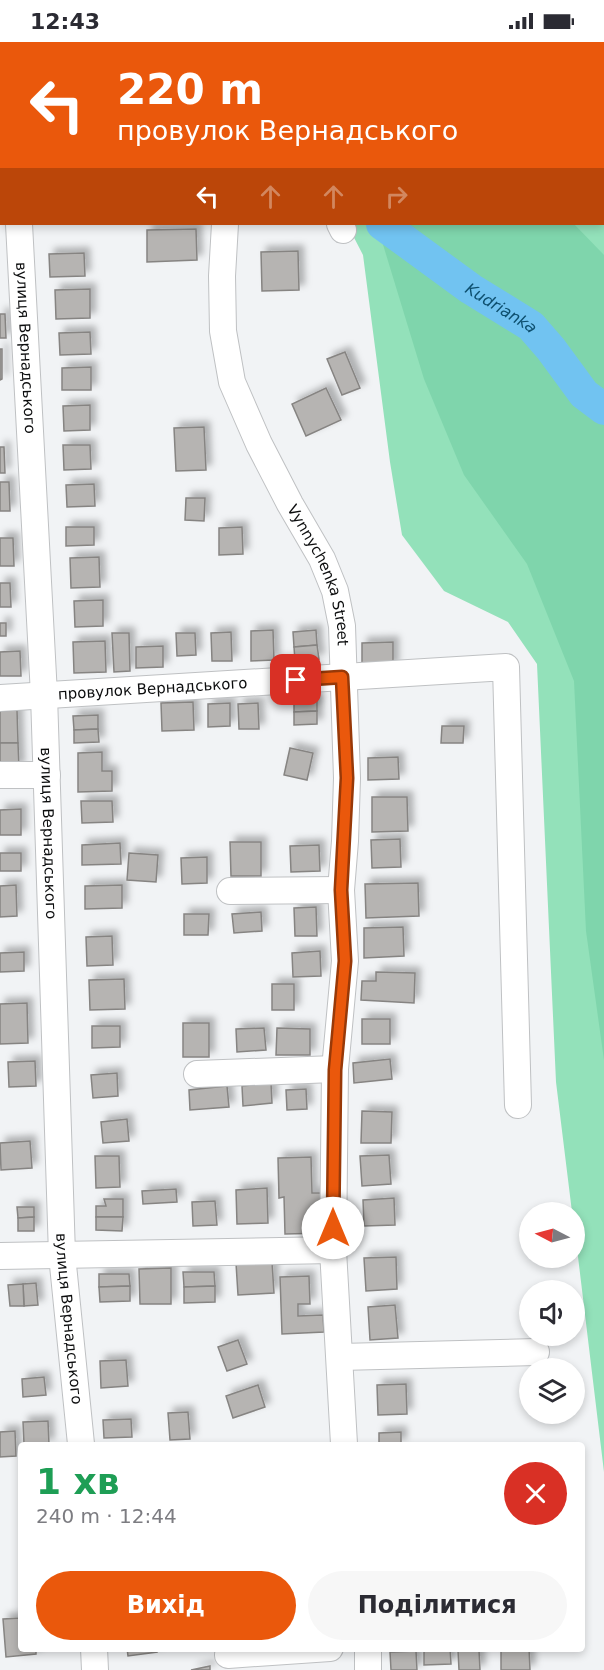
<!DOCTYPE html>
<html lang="uk">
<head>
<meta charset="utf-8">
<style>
	body { margin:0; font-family:"DejaVu Sans",sans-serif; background:#f7f7f7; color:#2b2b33; height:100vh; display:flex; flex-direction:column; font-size:22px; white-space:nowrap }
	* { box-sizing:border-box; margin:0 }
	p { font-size:20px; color:#7c7c81 }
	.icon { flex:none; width:33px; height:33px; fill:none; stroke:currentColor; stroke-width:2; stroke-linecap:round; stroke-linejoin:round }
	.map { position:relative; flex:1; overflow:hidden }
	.panel { position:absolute; left:18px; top:1400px; width:567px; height:210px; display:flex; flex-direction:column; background:#fff; border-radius:6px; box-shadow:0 3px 9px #0003 }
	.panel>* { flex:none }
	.hud { position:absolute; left:0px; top:0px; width:604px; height:183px; box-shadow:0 3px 9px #0003; background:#ea580c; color:#fff; overflow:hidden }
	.needle { width:39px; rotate:276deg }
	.buttons { position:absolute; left:519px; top:1160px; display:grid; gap:12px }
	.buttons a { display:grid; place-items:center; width:66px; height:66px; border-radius:50%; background:#fff; box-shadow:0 3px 9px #0003; font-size:30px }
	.pin { position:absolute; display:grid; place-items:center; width:51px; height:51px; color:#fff; margin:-26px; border-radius:12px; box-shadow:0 3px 9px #0006 }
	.me { position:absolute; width:66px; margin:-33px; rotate:0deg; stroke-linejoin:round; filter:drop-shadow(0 0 4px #0008) }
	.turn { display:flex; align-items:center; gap:21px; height:126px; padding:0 18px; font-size:27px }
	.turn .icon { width:78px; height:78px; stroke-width:2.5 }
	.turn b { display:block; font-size:42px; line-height:51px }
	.lanes { display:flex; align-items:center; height:57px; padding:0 18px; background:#0003; justify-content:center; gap:30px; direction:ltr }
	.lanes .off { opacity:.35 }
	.round { display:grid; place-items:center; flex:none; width:63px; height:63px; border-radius:32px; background:#f7f7f7 }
	.summary { display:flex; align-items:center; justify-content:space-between; height:102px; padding:0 18px }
	h1 { font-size:36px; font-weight:800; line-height:45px; color:#1e9e55 }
	.button { display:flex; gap:12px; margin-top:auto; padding:12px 18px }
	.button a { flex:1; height:69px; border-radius:36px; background:#ea580c; color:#fff; font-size:24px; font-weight:800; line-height:69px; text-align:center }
	.button a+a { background:#f7f7f7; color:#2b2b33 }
	.status { display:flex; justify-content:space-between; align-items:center; height:42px; padding:0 30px; background:#fff; direction:ltr }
	.status svg { height:16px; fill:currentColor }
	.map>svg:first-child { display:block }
	.green { fill:#93e1ba }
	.forest { fill:#7fd5ac }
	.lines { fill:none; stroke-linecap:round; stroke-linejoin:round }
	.river { stroke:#71c3f1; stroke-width:32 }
	.building { fill:#b6b4b2; stroke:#868482; stroke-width:1.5; filter:url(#shadow) }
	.minor-casing { stroke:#bfc1c3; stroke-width:28 }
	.minor { stroke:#fff; stroke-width:26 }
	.route-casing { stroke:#983908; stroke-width:15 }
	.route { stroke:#ea580c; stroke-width:10 }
	.labels { text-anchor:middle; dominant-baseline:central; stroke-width:6; stroke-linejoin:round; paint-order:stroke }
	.street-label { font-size:15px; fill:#0c0d0e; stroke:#fff }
	.water-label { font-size:16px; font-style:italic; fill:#0d4f6e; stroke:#fff }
</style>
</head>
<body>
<div class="status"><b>12:43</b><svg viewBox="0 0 49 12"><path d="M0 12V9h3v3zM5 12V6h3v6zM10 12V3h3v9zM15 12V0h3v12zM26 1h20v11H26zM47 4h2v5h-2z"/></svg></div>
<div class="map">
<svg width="604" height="1628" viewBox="0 0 604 1628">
	<defs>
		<filter id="shadow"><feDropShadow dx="5.5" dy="-5.5" stdDeviation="3" flood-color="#0004"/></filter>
	</defs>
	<rect width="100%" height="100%" fill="#f1f3f5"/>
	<!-- green -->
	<polygon class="green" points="247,0 604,0 604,1430 575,1190 574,1170 572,1170 556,1040 537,622 508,580 444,549 402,493 390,420 363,213 347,182 603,182 603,2"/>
	<!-- forest -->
	<g class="forest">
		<polygon points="264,0 419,0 420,1 264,2"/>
		<polygon points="372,182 574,182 604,213 604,1018 586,889 574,639 527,522 464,433 424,337 381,196"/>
	</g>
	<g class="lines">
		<!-- river -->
		<g class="river">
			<polyline points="283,2 283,0"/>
			<path id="s1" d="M 382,182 L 471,247 L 531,284 L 551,307 L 584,352 L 604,367"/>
		</g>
	</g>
	<!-- building -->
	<g class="building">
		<rect x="43" y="0" width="33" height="2"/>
		<polygon points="196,187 197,218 147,220 147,188"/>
		<polygon points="298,209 299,248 262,249 261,210"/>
		<polygon points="84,211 85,234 50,235 49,212"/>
		<polygon points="90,247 90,276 56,277 55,248"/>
		<polygon points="0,272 5,272 6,296 0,296"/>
		<polygon points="90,290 91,312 60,313 59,291"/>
		<polygon points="0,307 2,307 2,337 0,338"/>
		<polygon points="345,310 360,346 342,353 327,317"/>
		<polygon points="91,325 91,348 62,348 62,326"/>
		<polygon points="326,346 341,378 306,394 292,362"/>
		<polygon points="90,363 90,388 64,389 63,364"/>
		<polygon points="204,385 206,428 176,429 174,386"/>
		<polygon points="63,403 90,403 91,427 64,428"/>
		<polygon points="0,405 4,405 5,431 0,431"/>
		<polygon points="0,440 9,440 10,469 0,469"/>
		<polygon points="94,442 95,464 67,465 66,443"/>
		<polygon points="186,456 205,456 204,479 185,478"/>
		<polygon points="66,485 94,485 94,503 66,504"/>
		<polygon points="242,485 243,512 219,513 219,486"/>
		<polygon points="0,496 13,496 14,524 0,524"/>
		<polygon points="99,515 100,545 71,546 70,516"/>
		<polygon points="0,541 10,541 11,565 0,565"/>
		<polygon points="103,558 103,584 75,585 74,559"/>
		<rect x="0" y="581" width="6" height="13"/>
		<polygon points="273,588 274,618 251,619 251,589"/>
		<polygon points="316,588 317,603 294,605 293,590"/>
		<polygon points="231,590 232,619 212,619 211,591"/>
		<polygon points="112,591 129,591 130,629 114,630"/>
		<polygon points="176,591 195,591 196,613 177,614"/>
		<polygon points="105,599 106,630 74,631 73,600"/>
		<polygon points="393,600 393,626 362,627 362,601"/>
		<polygon points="317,603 319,617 295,619 294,605"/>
		<polygon points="163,604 163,625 136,626 136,605"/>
		<polygon points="20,609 21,634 0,634 0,610"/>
		<polygon points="317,658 317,669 294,670 294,659"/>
		<polygon points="193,660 194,688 162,689 161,661"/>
		<polygon points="230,661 230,684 208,685 208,662"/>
		<polygon points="258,661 259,687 239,687 238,662"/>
		<polygon points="17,668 18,701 0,701 0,669"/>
		<polygon points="317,669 317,682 294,683 294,670"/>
		<polygon points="98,673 98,687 74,688 73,674"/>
		<polygon points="442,684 464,684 463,701 441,701"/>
		<polygon points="98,687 99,700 74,701 74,688"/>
		<polygon points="0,701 18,701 19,726 0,727"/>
		<polygon points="290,706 313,711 307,738 284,733"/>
		<polygon points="102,710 102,729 112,729 112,749 78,750 78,711"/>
		<polygon points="398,715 399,737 368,738 368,716"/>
		<polygon points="372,755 407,755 408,789 372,790"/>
		<polygon points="81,759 112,759 113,780 82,781"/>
		<polygon points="21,767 21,793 0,793 0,768"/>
		<polygon points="400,797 401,825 372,826 371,798"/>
		<polygon points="230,800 261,800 261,834 231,834"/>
		<polygon points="120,801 121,822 82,823 82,803"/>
		<polygon points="319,803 320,829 291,830 290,804"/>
		<rect x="0" y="811" width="21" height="18"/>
		<polygon points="129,811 158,813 156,840 127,838"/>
		<polygon points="207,815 207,841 182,842 181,816"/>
		<polygon points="418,841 419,874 366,876 365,842"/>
		<polygon points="16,843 17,874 0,875 0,844"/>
		<polygon points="122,843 122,866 85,867 85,844"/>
		<polygon points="316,865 317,894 295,894 294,866"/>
		<polygon points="261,870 262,889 234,891 232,872"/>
		<polygon points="184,872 209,872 208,893 184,893"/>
		<polygon points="403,885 404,914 364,916 364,886"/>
		<polygon points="112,894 113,923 87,924 86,895"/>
		<polygon points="320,909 321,934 293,935 292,911"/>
		<polygon points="24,910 24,929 0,930 0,911"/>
		<polygon points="376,930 415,931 414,961 361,958 362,939 376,939"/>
		<polygon points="124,937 125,967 90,968 89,938"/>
		<rect x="272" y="942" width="22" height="26"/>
		<polygon points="27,961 28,1001 0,1002 0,962"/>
		<rect x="362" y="977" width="28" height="25"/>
		<rect x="183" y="981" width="26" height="34"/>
		<polygon points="92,984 120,984 120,1005 92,1006"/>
		<polygon points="264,986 266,1008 237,1010 236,987"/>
		<polygon points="277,986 310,987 310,1013 276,1013"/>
		<polygon points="390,1017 392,1037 354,1041 353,1021"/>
		<polygon points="35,1019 36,1044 9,1045 8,1020"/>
		<polygon points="117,1031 118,1054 93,1056 91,1033"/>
		<polygon points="271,1041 272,1061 243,1064 242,1044"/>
		<polygon points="227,1044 229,1065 190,1068 189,1048"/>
		<polygon points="306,1047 307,1067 287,1068 286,1048"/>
		<polygon points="362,1069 392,1070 391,1101 361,1101"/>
		<polygon points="127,1077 129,1099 103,1101 101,1080"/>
		<polygon points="30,1099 32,1126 1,1128 0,1101"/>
		<polygon points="389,1113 391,1142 362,1144 360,1114"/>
		<polygon points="95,1114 119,1114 120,1145 96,1146"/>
		<polygon points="311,1115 312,1151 325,1151 326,1191 285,1192 284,1155 279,1156 278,1116"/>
		<polygon points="267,1146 268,1181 237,1182 236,1148"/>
		<polygon points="176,1147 177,1160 143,1162 142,1149"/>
		<polygon points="394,1156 395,1183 364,1184 363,1158"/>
		<polygon points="104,1157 123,1157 123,1175 96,1175 96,1164 106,1164"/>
		<polygon points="215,1159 217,1183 193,1184 192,1160"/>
		<polygon points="17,1165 34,1165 34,1175 18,1176"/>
		<polygon points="34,1175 34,1189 18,1189 18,1176"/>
		<polygon points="96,1175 123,1175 122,1189 96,1188"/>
		<polygon points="396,1215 397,1247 366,1249 364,1216"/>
		<polygon points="272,1220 274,1251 238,1253 236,1221"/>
		<polygon points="171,1226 171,1262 140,1262 139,1227"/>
		<polygon points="183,1230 214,1230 215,1244 184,1245"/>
		<polygon points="99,1232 129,1232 130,1244 99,1245"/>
		<polygon points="309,1234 310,1262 298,1262 298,1274 323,1273 324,1290 282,1292 280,1235"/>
		<polygon points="36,1241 38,1263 24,1264 23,1242"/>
		<polygon points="23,1242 24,1264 10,1264 8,1243"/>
		<polygon points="130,1244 130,1259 100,1260 99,1245"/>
		<polygon points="215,1244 215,1260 184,1261 184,1245"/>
		<polygon points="395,1263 398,1296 370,1298 368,1265"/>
		<polygon points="238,1298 247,1322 227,1329 218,1305"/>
		<polygon points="126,1318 128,1344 101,1346 100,1319"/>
		<polygon points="44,1335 46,1353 23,1355 22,1337"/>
		<polygon points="406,1342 407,1372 378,1373 377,1343"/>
		<polygon points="258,1343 265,1365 233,1376 226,1354"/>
		<polygon points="188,1370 190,1397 170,1398 168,1371"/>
		<polygon points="131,1377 132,1395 104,1396 103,1378"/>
		<polygon points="48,1379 49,1402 24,1402 23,1380"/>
		<polygon points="15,1389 16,1414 0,1415 0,1390"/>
		<polygon points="401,1390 401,1402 379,1402 379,1391"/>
		<polygon points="21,1576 21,1606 36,1606 36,1612 6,1615 3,1577"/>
		<polygon points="127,1606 156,1606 157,1610 128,1614"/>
		<polygon points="424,1606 450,1606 451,1622 424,1623"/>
		<polygon points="501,1606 529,1606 530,1628 501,1628"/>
		<polygon points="479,1608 480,1628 459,1628 458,1609"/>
		<polygon points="416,1609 417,1628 391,1628 390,1610"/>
		<polygon points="210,1624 210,1628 191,1628"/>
	</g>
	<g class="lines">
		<defs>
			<g id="minor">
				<polyline points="10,0 11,2"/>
				<polyline points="237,0 238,2"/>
				<polyline points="0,117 2,117"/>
				<path id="s2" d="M 19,182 L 44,653 L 62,1213 L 81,1402"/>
				<path id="s3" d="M 225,182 L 222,234 L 223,289 L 232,340 L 259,402 L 290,462 L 322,517 L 335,549 L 342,584 L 347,736 L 345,799 L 341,848 L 345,919 L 335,1027 L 333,1208 L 344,1402"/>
				<polyline points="340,182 343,188"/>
				<path id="s4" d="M 0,656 L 506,625 L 518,1063"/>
				<polyline points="0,733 47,733"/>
				<polyline points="230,849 341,848"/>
				<polyline points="197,1032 335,1027"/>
				<polyline points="0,1214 333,1208"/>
				<polyline points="340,1315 536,1310"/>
				<polyline points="94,1606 95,1628"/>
				<polyline points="228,1613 330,1606"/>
				<polyline points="368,1628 368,1606"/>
			</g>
		</defs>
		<!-- minor casing -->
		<use href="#minor" class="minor-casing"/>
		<!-- minor -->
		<use href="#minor" class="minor"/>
	</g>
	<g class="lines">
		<defs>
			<polyline id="route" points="296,638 342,635 347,736 341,848 345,919 335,1028 333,1186"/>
		</defs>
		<!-- route casing -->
		<use href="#route" class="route-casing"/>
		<!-- route -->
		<use href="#route" class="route"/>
	</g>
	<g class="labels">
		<!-- street labels -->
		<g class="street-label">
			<text stroke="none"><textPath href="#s2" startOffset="124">вулиця Вернадського</textPath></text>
			<text stroke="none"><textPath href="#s3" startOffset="372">Vynnychenka Street</textPath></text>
			<text stroke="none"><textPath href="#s4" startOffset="153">провулок Вернадського</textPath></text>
			<text stroke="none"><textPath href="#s2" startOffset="610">вулиця Вернадського</textPath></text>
			<text stroke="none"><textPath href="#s2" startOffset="1096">вулиця Вернадського</textPath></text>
		</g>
		<!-- water labels -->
		<g class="water-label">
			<text stroke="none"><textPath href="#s1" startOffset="146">Kudrianka</textPath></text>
		</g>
	</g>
</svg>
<div class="buttons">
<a><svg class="needle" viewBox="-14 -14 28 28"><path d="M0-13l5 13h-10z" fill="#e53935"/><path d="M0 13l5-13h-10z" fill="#7c7c81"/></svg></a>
<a><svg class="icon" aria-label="sound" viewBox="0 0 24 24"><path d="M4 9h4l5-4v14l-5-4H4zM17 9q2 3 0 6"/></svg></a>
<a><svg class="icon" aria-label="layers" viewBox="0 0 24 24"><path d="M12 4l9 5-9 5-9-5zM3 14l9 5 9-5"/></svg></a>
</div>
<div class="pin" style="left:296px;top:638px;background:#d93025"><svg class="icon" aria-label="arrive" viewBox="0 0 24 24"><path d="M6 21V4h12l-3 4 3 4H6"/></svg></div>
<svg class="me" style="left:333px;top:1186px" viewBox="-20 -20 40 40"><circle r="19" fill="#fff"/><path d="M0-13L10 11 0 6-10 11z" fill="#ea580c"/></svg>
<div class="hud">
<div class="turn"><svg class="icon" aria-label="left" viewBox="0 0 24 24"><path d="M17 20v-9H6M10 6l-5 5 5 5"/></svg><div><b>220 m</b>провулок Вернадського</div></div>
<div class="lanes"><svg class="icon" aria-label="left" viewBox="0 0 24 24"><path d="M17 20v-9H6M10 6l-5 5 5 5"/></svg><svg class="icon off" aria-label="ahead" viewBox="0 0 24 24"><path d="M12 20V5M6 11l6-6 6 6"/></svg><svg class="icon off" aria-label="ahead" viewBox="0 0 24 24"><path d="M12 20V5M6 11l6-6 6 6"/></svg><svg class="icon off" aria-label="right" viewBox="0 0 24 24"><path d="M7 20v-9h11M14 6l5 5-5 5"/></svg></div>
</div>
<section class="panel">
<div class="summary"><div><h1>1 хв</h1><p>240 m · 12:44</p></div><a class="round" style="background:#d93025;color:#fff"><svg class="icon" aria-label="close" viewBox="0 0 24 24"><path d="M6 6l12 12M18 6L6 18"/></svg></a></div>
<div class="button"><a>Вихід</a><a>Поділитися</a></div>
</section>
</div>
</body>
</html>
